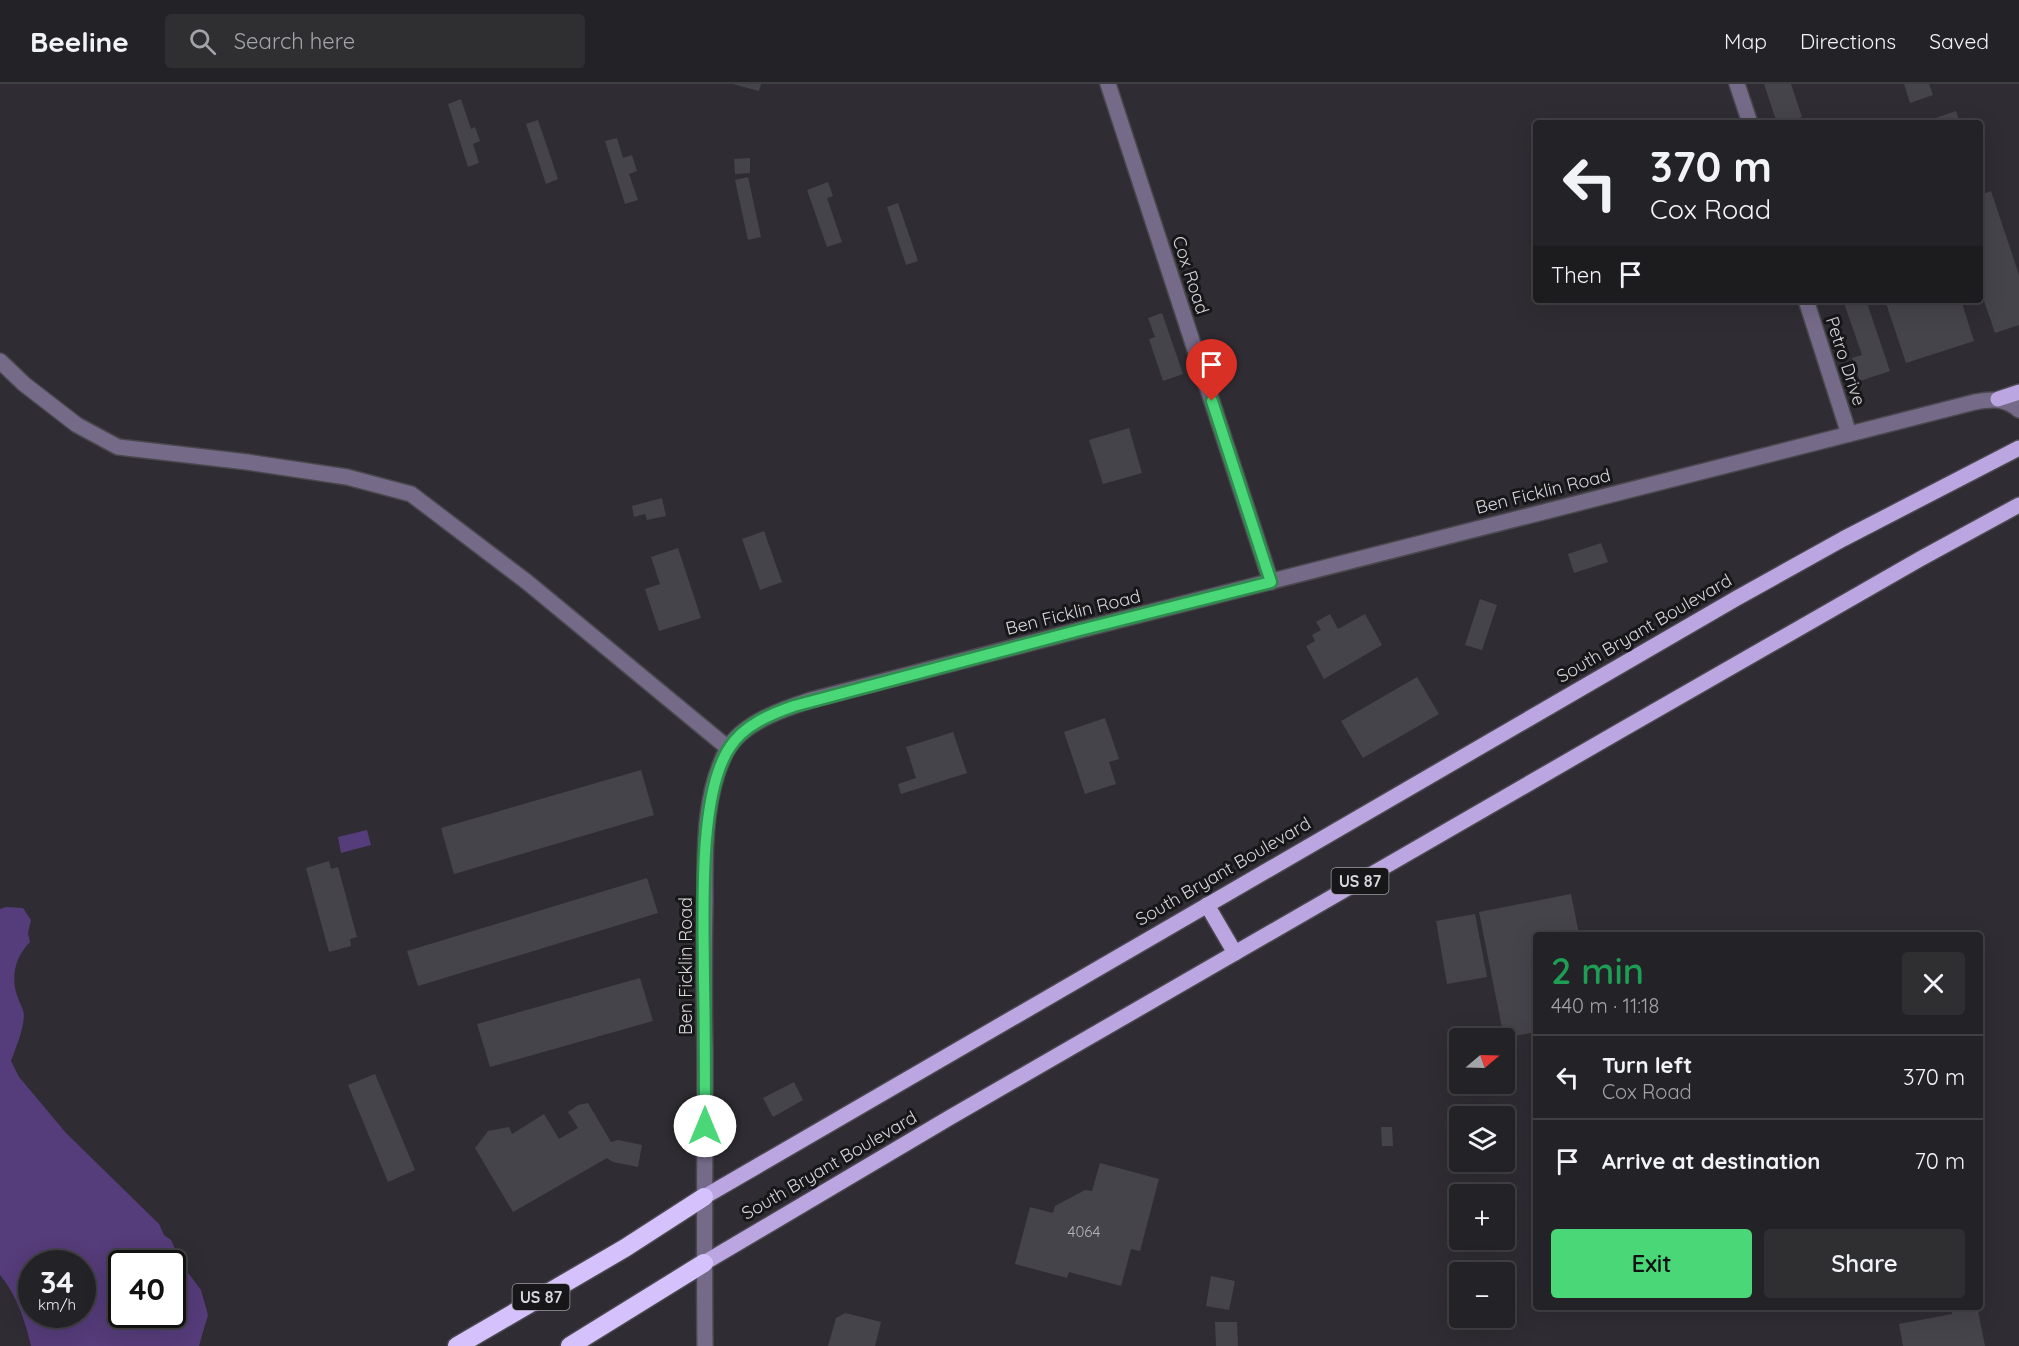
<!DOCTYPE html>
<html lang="en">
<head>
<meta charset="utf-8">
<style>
	body { margin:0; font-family:Quicksand,sans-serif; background:#2f2f32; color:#f1f3f6; height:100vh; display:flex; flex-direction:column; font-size:22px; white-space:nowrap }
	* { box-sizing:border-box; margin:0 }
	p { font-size:20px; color:#a3a4a7 }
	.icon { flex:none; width:33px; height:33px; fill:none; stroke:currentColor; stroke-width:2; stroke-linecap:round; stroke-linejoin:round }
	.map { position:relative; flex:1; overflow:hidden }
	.sheet { position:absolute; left:1533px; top:848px; width:450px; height:378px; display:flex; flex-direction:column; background:#232226; border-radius:6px; box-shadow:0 6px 24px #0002,0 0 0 2px #403f43 }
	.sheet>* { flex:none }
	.guide { position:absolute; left:1533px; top:36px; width:450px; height:183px; border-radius:6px; box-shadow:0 6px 24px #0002,0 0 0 2px #403f43; background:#232226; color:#f1f3f6; overflow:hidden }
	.needle { width:39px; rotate:71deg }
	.controls { position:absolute; left:1449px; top:944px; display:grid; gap:12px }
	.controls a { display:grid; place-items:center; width:66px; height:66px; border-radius:6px; background:#232226; box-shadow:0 6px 24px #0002,0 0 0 2px #403f43; font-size:30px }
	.speed { position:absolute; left:18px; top:1166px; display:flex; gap:12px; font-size:30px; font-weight:700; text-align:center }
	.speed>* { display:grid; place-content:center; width:78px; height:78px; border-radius:50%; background:#232226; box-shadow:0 6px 24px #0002,0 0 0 2px #403f43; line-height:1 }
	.speed small { font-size:15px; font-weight:400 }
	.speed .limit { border:3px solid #111; border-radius:9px; background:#fff; color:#111 }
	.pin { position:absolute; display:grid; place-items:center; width:51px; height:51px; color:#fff; margin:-62px -26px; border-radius:50% 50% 50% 0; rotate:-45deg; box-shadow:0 0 6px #0007 }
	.pin .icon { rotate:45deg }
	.me { position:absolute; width:66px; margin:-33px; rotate:0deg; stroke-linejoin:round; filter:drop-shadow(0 0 4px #0008) }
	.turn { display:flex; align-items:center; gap:21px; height:126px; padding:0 18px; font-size:27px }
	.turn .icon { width:78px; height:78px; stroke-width:2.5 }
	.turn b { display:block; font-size:42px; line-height:51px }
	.then { display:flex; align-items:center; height:57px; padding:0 18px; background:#0003; gap:12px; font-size:22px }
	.round { display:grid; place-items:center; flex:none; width:63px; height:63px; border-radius:6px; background:#2f2f32 }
	.overview { display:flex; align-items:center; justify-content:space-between; height:102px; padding:0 18px }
	h1 { font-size:36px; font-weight:600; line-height:45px; color:#1e9e55 }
	.button { display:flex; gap:12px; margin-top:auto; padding:12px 18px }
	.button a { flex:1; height:69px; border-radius:6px; background:#49d778; color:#111; font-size:24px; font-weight:600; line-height:69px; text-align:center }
	.button a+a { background:#2f2f32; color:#f1f3f6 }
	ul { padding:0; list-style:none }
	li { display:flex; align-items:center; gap:18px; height:84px; padding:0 18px; border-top:2px solid #403f43 }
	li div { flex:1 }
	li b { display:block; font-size:22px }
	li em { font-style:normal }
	header { display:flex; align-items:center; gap:36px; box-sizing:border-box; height:84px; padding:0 30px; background:#232226; border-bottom:2px solid #403f43 }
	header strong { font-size:28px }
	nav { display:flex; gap:33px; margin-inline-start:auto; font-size:21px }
	.search { width:420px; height:54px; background:#2f2f32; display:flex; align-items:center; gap:15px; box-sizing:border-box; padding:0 21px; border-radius:6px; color:#a3a4a7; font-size:22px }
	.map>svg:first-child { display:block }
	.water { fill:#553c7a; fill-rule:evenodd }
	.building { fill:#46444b }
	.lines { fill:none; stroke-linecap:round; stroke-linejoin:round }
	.minor-casing { stroke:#4a484e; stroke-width:18 }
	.major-casing { stroke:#4a484e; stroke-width:18 }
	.highway-casing { stroke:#4a484e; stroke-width:21 }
	.minor { stroke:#756b88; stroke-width:15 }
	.major { stroke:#bca6e2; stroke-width:15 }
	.highway { stroke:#d5c1fb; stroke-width:18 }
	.route-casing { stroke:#2f8c4e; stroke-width:15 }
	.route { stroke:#49d778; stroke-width:10 }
	.labels { text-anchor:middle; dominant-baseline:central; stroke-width:6; stroke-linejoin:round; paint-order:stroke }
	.number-label { font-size:15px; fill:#b3b2b6 }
	.shield { fill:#171619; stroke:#9d9ca0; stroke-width:1.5 }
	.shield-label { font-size:16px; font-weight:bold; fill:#d7d6da }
	.street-label { font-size:18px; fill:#d7d6da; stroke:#171619 }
</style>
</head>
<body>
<header>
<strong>Beeline</strong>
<div class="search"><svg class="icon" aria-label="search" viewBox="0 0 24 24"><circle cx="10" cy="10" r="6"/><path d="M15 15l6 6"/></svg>Search here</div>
<nav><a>Map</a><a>Directions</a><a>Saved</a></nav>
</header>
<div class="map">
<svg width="2019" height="1262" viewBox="0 0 2019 1262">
	<rect width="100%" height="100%" fill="#2f2d33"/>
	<!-- water -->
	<g class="water">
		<polygon points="367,746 371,761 341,769 338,753"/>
		<path d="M 6,823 L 23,824 L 31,836 L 28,849 L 30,858 C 15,873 10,894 18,914 C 20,920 24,926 24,932 C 23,947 16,963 11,977 L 19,993 L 66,1049 L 159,1140 L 164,1151 L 171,1156 L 178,1172 L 182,1175 L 186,1186 L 201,1206 L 208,1231 L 199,1262 L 31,1262 C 25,1237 17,1211 0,1191 L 0,825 ZM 32,1179 L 82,1179 L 82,1230 L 32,1230 ZM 122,1179 L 172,1179 L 172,1230 L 122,1230 Z"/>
	</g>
	<!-- building -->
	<g class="building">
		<polygon points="733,0 761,0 759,7"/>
		<polygon points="1764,0 1791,0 1802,33 1784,39 1777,39"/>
		<polygon points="1904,0 1929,0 1933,11 1910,19"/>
		<polygon points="461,15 471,45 475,43 480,57 473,60 479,79 468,83 448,20"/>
		<polygon points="1956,27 1960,39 1921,39"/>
		<polygon points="538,36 558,95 546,100 526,40"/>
		<polygon points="617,54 623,74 632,71 637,87 629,90 638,116 625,120 605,57"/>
		<polygon points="750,74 750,89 735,90 734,75"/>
		<polygon points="748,93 761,153 748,156 735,96"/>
		<polygon points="828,98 833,112 827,114 842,158 827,163 807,106"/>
		<polygon points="1980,101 1983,110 1991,107 2019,191 2019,241 1995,249 1980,205"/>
		<polygon points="898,119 918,177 906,181 887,123"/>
		<polygon points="1843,216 1866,216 1890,287 1860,297 1852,274 1862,271"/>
		<polygon points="1885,216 1961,216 1974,257 1906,279"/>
		<polygon points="1162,229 1183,290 1163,297 1149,255 1155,253 1148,234"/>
		<polygon points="1129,344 1142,389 1103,400 1089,356"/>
		<polygon points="662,414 666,432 647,436 645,430 634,433 632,422"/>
		<polygon points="764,447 782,498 760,506 742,455"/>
		<polygon points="1601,459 1608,478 1574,489 1568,470"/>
		<polygon points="678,464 701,534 659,547 645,505 660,500 651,473"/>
		<polygon points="1480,515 1497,521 1482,566 1465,561"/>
		<polygon points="1330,530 1338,545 1365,530 1382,561 1324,595 1306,562 1315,557 1312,551 1321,546 1316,538"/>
		<polygon points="1417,593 1439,630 1363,674 1341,637"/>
		<polygon points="1105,634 1119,675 1109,678 1116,700 1085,710 1064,648"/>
		<polygon points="953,648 967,689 901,710 898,700 916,694 906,663"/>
		<polygon points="641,686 654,731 454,790 441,744"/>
		<polygon points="329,777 331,785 338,783 357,853 350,855 351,862 329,868 306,784"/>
		<polygon points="647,794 658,829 418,902 407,867"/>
		<polygon points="1571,810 1579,850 1536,850 1536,948 1504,954 1479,828"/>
		<polygon points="1475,830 1487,893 1447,900 1436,837"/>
		<polygon points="640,894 653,937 490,983 477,940"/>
		<polygon points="375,990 415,1086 388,1098 348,1001"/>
		<polygon points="794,998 803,1016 773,1033 763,1014"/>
		<polygon points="588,1019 611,1058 618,1056 642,1061 638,1083 613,1078 607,1074 513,1128 475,1064 488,1047 509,1043 512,1050 544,1030 559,1055 578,1044 568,1028 578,1021"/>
		<polygon points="1381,1043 1392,1043 1393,1062 1382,1062"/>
		<polygon points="1100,1079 1159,1095 1140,1167 1131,1165 1121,1202 1069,1188 1067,1194 1015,1180 1030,1123 1053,1129 1055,1122 1085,1106 1092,1107"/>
		<polygon points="1211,1192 1235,1197 1229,1226 1206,1222"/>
		<polygon points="1951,1222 1977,1222 1985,1262 1903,1262 1899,1240 1952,1230"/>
		<polygon points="845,1229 881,1238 875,1262 828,1262 836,1234"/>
		<polygon points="1215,1238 1237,1238 1238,1262 1216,1262"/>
	</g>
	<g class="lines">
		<defs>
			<g id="minor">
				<polyline points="1108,0 1271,498"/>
				<polyline points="1737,0 1750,39"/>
				<polyline points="1806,216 1849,350"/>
				<polyline points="0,277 24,300 77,341 118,363 247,378 347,393 411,410 527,498 728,664"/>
				<path d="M 705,1262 C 704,1164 705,1065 705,967 C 704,917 704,867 705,817 C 705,768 703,711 727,666 C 742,639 783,625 811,616 L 1080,546 L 1975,318 C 1992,315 2005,314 2019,326"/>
			</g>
			<g id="major">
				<polyline points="1998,315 2019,308"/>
				<polyline points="1207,821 1235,869"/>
				<polyline points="704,1113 1737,514 1843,455 2019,364"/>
				<polyline points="704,1179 949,1034 1618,648 1920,475 2019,421"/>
			</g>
			<g id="highway">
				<polyline points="457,1262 625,1164 704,1113"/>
				<polyline points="570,1262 704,1179"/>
			</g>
		</defs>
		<!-- minor casing -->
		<use href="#minor" class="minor-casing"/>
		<!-- major casing -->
		<use href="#major" class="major-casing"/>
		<!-- highway casing -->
		<use href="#highway" class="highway-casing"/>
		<!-- minor -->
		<use href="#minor" class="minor"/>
		<!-- major -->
		<use href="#major" class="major"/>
		<!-- highway -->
		<use href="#highway" class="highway"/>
	</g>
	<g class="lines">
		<defs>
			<path id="route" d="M 705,1042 C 705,993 705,944 704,896 C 704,837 697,711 730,663 C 744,641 771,630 794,622 L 1080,546 L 1271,498 L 1212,317"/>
		</defs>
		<!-- route casing -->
		<use href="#route" class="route-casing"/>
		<!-- route -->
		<use href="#route" class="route"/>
	</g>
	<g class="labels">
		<!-- number labels -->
		<g class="number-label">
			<text x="1084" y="1147">4064</text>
		</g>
		<!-- shield labels -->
		<g class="shield">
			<rect x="1331.5" y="784" width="57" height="26" rx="4.5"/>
			<rect x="512.5" y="1200" width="57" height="26" rx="4.5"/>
		</g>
		<g class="shield-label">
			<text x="1360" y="797">US 87</text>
			<text x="541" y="1213">US 87</text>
		</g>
		<!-- street labels -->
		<g class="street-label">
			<text transform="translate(1191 191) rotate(72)">Cox Road</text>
			<text transform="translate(1846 277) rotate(72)">Petro Drive</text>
			<text transform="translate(1543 407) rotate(-14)">Ben Ficklin Road</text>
			<text transform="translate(1073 528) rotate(-14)">Ben Ficklin Road</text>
			<text transform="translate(1644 544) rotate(-30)">South Bryant Boulevard</text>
			<text transform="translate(1223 787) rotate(-30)">South Bryant Boulevard</text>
			<text transform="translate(685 882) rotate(-90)">Ben Ficklin Road</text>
			<text transform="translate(829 1081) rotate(-30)">South Bryant Boulevard</text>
		</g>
	</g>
</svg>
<div class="controls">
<a><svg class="needle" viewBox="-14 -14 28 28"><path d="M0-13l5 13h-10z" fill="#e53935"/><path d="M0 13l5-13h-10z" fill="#a3a4a7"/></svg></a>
<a><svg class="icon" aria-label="layers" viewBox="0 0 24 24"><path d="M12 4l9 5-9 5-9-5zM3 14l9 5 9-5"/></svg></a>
<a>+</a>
<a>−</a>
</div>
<div class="speed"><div>34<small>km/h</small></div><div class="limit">40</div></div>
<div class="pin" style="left:1212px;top:317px;background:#d93025"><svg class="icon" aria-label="arrive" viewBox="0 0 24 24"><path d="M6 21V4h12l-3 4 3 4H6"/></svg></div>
<svg class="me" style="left:705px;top:1042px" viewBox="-20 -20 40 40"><circle r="19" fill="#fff"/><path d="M0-13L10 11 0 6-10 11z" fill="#49d778"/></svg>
<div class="guide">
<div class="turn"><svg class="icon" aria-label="left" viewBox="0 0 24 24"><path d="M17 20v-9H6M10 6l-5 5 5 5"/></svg><div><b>370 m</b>Cox Road</div></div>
<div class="then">Then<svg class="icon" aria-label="arrive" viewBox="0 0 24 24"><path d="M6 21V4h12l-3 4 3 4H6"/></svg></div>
</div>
<section class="sheet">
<div class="overview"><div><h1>2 min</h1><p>440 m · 11:18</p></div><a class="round"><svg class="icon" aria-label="close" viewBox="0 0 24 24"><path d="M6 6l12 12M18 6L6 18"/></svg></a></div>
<ul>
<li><svg class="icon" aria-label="left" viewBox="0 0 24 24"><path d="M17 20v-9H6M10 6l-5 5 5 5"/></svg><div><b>Turn left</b><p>Cox Road</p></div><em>370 m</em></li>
<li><svg class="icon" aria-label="arrive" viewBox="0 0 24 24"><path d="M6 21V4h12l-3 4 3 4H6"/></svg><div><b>Arrive at destination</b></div><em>70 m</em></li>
</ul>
<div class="button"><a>Exit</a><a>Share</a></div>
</section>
</div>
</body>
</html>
